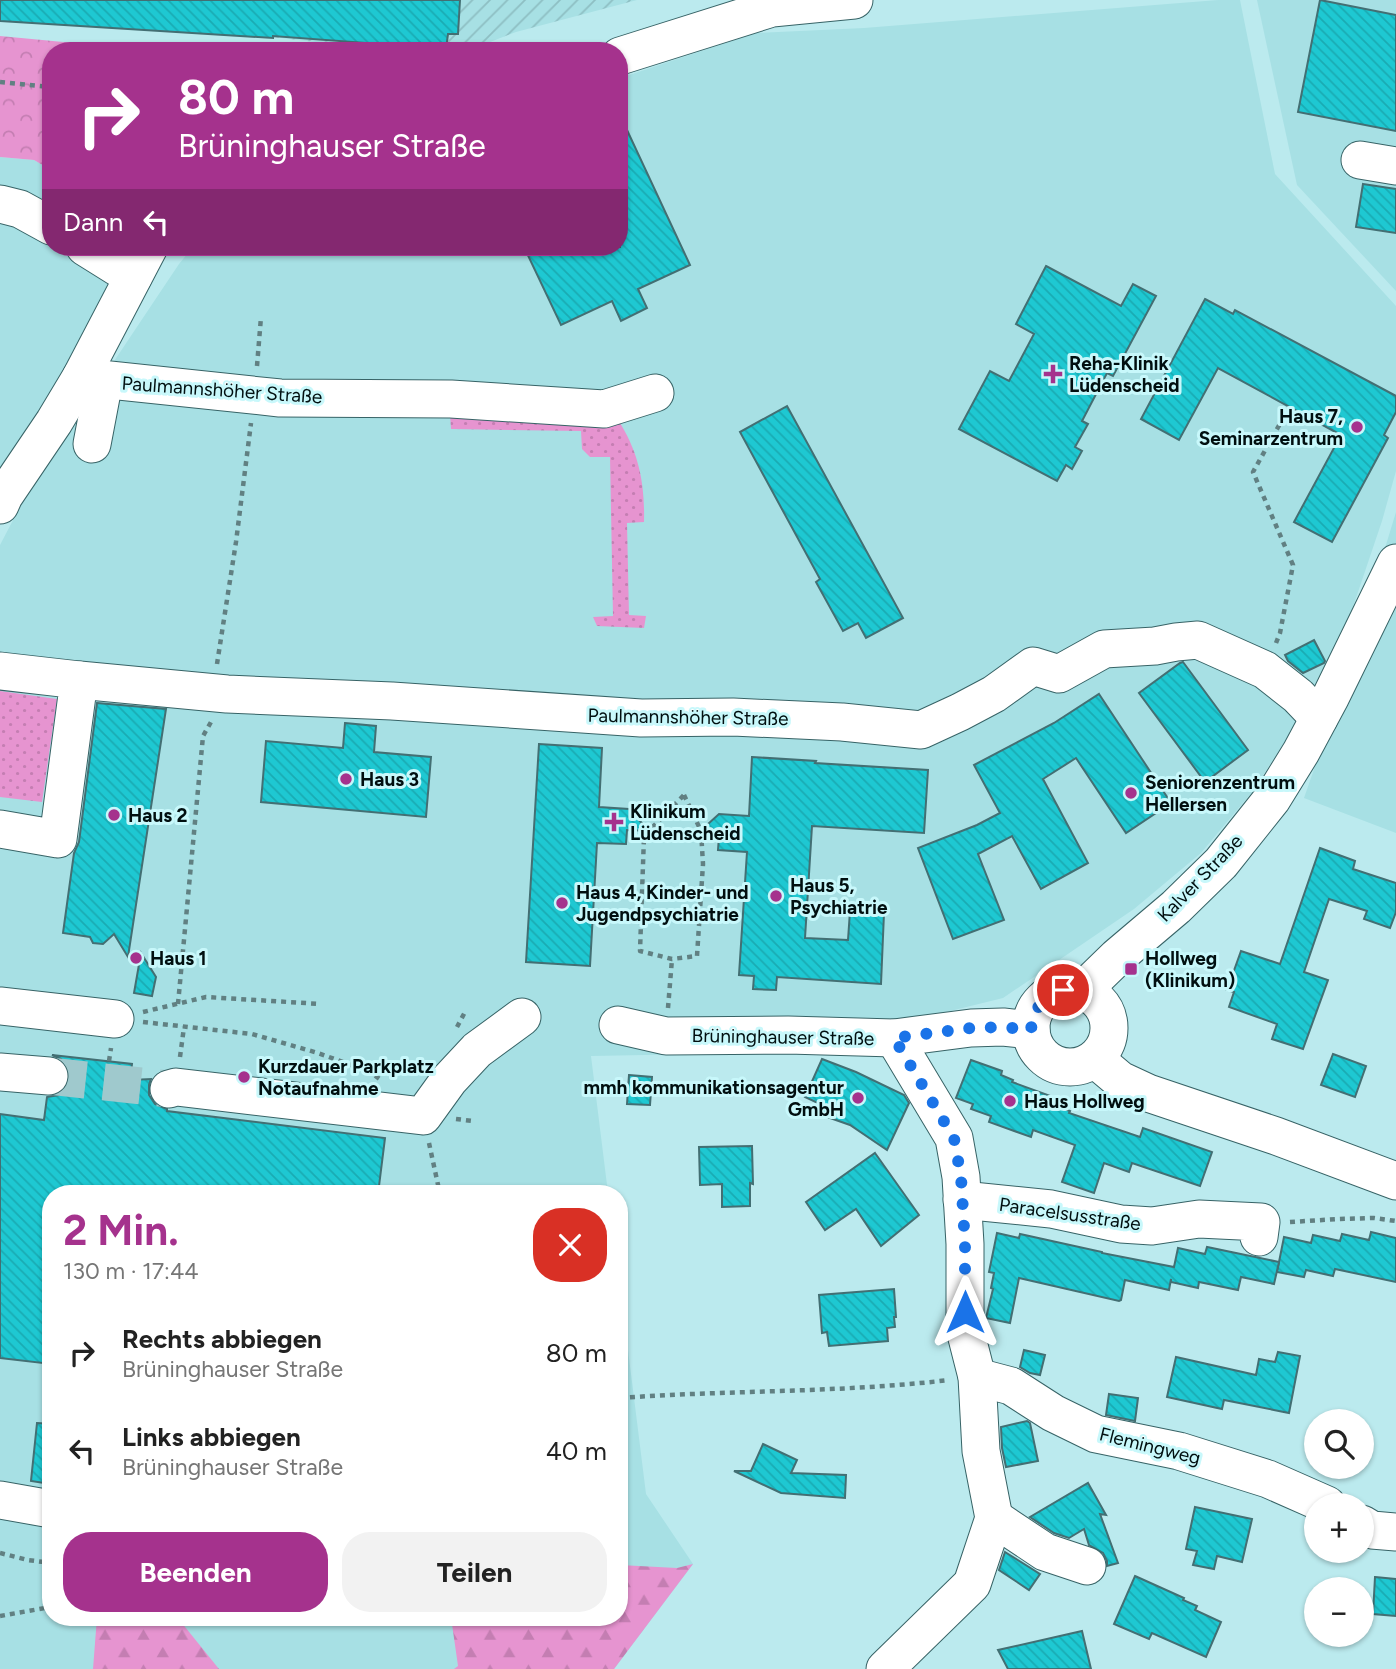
<!DOCTYPE html>
<html lang="de">
<head>
<meta charset="utf-8">
<style>
	body { margin:0; font-family:Figtree,sans-serif; background:#f2f2f2; color:#222; height:100vh; display:flex; flex-direction:column; font-size:26px; white-space:nowrap }
	* { box-sizing:border-box; margin:0 }
	p { font-size:23px; color:#767676 }
	.icon { flex:none; width:38px; height:38px; fill:none; stroke:currentColor; stroke-width:2; stroke-linecap:round; stroke-linejoin:round }
	.map { position:relative; flex:1; overflow:hidden }
	.details { position:absolute; left:42px; top:1185px; width:586px; height:441px; display:flex; flex-direction:column; background:#fff; border-radius:28px; box-shadow:0 2px 5px #0004 }
	.details>* { flex:none }
	.guide { position:absolute; left:42px; top:42px; width:586px; height:214px; border-radius:28px; box-shadow:0 2px 5px #0004; background:#a5328d; color:#fff; overflow:hidden }
	.fabs { position:absolute; left:1304px; top:1409px; display:grid; gap:14px }
	.fabs a { display:grid; place-items:center; width:70px; height:70px; border-radius:50%; background:#fff; box-shadow:0 2px 5px #0004; font-size:35px }
	.pin { position:absolute; display:grid; place-items:center; width:60px; height:60px; color:#fff; margin:-30px; border:4px solid #fff; border-radius:50%; box-shadow:0 2px 7px #0007 }
	.me { position:absolute; width:77px; margin:-38px; rotate:0deg; stroke-linejoin:round; filter:drop-shadow(0 0 5px #0008) }
	.turn { display:flex; align-items:center; gap:24px; height:147px; padding:0 21px; font-size:32px }
	.turn .icon { width:91px; height:91px; stroke-width:2.5 }
	.turn b { display:block; font-size:49px; line-height:60px }
	.then { display:flex; align-items:center; height:66px; padding:0 21px; background:#0003; gap:14px; font-size:26px }
	.round { display:grid; place-items:center; flex:none; width:74px; height:74px; border-radius:28px; background:#f2f2f2 }
	.headline { display:flex; align-items:center; justify-content:space-between; height:119px; padding:0 21px }
	h1 { font-size:42px; font-weight:700; line-height:52px; color:#a5328d }
	.cta { display:flex; gap:14px; margin-top:auto; padding:14px 21px }
	.cta a { flex:1; height:80px; border-radius:28px; background:#a5328d; color:#fff; font-size:28px; font-weight:700; line-height:80px; text-align:center }
	.cta a+a { background:#f2f2f2; color:#222 }
	ul { padding:0; list-style:none }
	li { display:flex; align-items:center; gap:21px; height:98px; padding:0 21px }
	li div { flex:1 }
	li b { display:block; font-size:26px }
	li em { font-style:normal }
	.map>svg:first-child { display:block }
	.built { fill:#a7e0e4 }
	.industrial { fill:url(#industrial-furrows) }
	.grass { fill:url(#grass-dots) }
	.forest { fill:url(#forest-firs) }
	.park { fill:url(#park-crowns) }
	.building { fill:url(#building-back-hatch); stroke:#436f73; stroke-width:2 }
	.lines { fill:none; stroke-linecap:round; stroke-linejoin:round }
	.minor-tunnel { stroke:#9fc9cd; stroke-width:37; stroke-dasharray:37 18; stroke-linecap:butt }
	.minor-casing { stroke:#376366; stroke-width:39 }
	.path { stroke:#618082; stroke-width:4.5; stroke-dasharray:5 5; stroke-linecap:butt }
	.minor { stroke:#fff; stroke-width:37 }
	.route { stroke:#1a73e8; stroke-width:12; stroke-dasharray:0 21.6 }
	.poi-dot { fill:#a5328d; stroke:#c8f8fb; stroke-width:2.5 }
	.labels { text-anchor:middle; dominant-baseline:central; stroke-width:6; stroke-linejoin:round; paint-order:stroke }
	.poi-label { font-size:19px; font-weight:bold; fill:#010f10; stroke:#c8f8fb; text-anchor:start }
	.street-label { font-size:19px; fill:#010f10; stroke:#c8f8fb }
</style>
</head>
<body>
<div class="map">
<svg width="1396" height="1669" viewBox="0 0 1396 1669">
	<defs>
		<pattern id="industrial-furrows" width="10" height="10" patternUnits="userSpaceOnUse" patternTransform="scale(1.75)"><rect width="10" height="10" fill="#a7e0e4"/><path d="M-1 1l2-2M0 10L10 0M9 11l2-2" fill="none" stroke="#8ebfc3"/></pattern>
		<pattern id="grass-dots" width="8" height="8" patternUnits="userSpaceOnUse" patternTransform="scale(1.75)"><rect width="8" height="8" fill="#e694d0"/><path d="M2 2h.1M6 6h.1" fill="none" stroke="#c47eb2" stroke-width="1.8" stroke-linecap="round"/></pattern>
		<pattern id="forest-firs" width="22" height="20" patternUnits="userSpaceOnUse" patternTransform="scale(1.75)"><rect width="22" height="20" fill="#e694d0"/><path d="M5 1l3.5 6h-7zM16 11l3.5 6h-7z" fill="#c47eb2"/></pattern>
		<pattern id="park-crowns" width="20" height="18" patternUnits="userSpaceOnUse" patternTransform="scale(1.75)"><rect width="20" height="18" fill="#e694d0"/><path d="M2 6a3 3 0 1 1 6 0M12 15a3 3 0 1 1 6 0" fill="none" stroke="#c47eb2"/></pattern>
		<pattern id="building-back-hatch" width="6" height="6" patternUnits="userSpaceOnUse" patternTransform="scale(1.75)"><rect width="6" height="6" fill="#1ec8d2"/><path d="M-1 5l2 2M0 0l6 6M5-1l2 2" fill="none" stroke="#1aabb3"/></pattern>
	</defs>
	<rect width="100%" height="100%" fill="#bbeaee"/>
	<!-- built -->
	<g class="built">
		<polygon points="1218,0 1240,0 1275,174 1396,306 1396,471 1382,521 1333,666 1253,791 1201,853 1134,909 1003,998 918,1019 768,1022 699,1054 591,1056 608,1193 51,1194 51,1617 620,1617 620,1286 646,1494 693,1564 614,1669 0,1669 0,545 32,484 179,264 193,247 620,247 620,78 756,33 864,28"/>
		<polygon points="1257,0 1396,0 1396,291 1297,185"/>
		<polygon points="0,157 34,160 51,170 51,247 135,247 98,318 0,478"/>
		<polygon points="1396,512 1396,833 1304,798 1343,686"/>
	</g>
	<!-- industrial -->
	<polygon class="industrial" points="0,0 637,0 516,32 467,51 392,51 281,38 0,20"/>
	<!-- grass -->
	<g class="grass">
		<path d="M 450,414 L 618,420 C 639,452 645,484 644,522 L 627,523 L 629,615 L 646,616 L 644,628 L 597,626 L 593,617 L 613,616 L 610,457 L 590,457 L 582,449 L 581,431 L 451,429 Z"/>
		<polygon points="0,691 57,699 42,802 0,797"/>
	</g>
	<!-- forest -->
	<g class="forest">
		<polygon points="693,1564 614,1669 454,1669 458,1666 451,1617 620,1617 620,1565 677,1568"/>
		<polygon points="97,1617 177,1617 219,1669 93,1669"/>
	</g>
	<!-- park -->
	<polygon class="park" points="0,36 158,51 51,51 51,170 34,160 0,157"/>
	<!-- building -->
	<g class="building">
		<polygon points="0,0 460,0 458,34 448,34 446,49 273,36 273,38 0,21"/>
		<polygon points="1320,0 1396,15 1396,131 1298,112"/>
		<polygon points="620,115 690,265 638,289 647,308 621,321 612,301 561,325 524,247 620,247"/>
		<polygon points="1363,184 1396,189 1396,233 1356,227"/>
		<polygon points="1046,266 1121,306 1133,284 1156,296 1113,376 1107,373 1082,421 1088,424 1075,447 1082,451 1072,469 1066,465 1057,481 959,429 990,371 1009,381 1034,334 1016,324"/>
		<polygon points="1205,299 1233,314 1235,310 1396,396 1396,412 1384,435 1388,438 1332,542 1294,522 1341,435 1218,368 1179,440 1141,419"/>
		<polygon points="787,406 903,618 866,638 858,623 843,631 816,582 820,579 740,432"/>
		<polygon points="1314,640 1325,661 1324,663 1303,673 1288,661 1285,655"/>
		<polygon points="1183,662 1248,750 1205,782 1139,693 1180,663"/>
		<polygon points="1099,694 1171,803 1126,833 1076,758 1043,779 1088,863 1041,889 1012,836 978,854 1004,920 953,939 918,848 977,825 1000,813 974,765 1054,723"/>
		<polygon points="97,703 166,709 128,957 114,934 103,944 93,943 90,937 63,933 74,853 79,842"/>
		<polygon points="345,723 376,726 374,752 431,757 426,817 261,802 266,741 343,748"/>
		<polygon points="539,744 602,748 599,807 629,809 649,831 627,830 626,844 597,843 590,966 526,962"/>
		<polygon points="752,757 816,761 815,763 928,770 924,833 812,826 805,938 848,940 850,911 884,913 881,984 777,977 776,990 753,989 754,976 739,975 747,852 718,850 719,836 697,834 719,814 749,816"/>
		<polygon points="1320,848 1355,861 1353,869 1396,883 1396,912 1390,928 1364,919 1367,911 1329,899 1304,972 1328,980 1303,1049 1272,1039 1277,1024 1229,1007 1234,992 1227,990 1241,951 1280,964"/>
		<polygon points="141,953 156,977 152,996 134,993"/>
		<polygon points="1333,1054 1366,1066 1355,1097 1321,1085"/>
		<polygon points="52,1055 132,1064 130,1080 151,1079 149,1085 149,1095 155,1104 167,1109 167,1111 385,1138 378,1194 51,1194 51,1364 0,1358 0,1114 44,1120 47,1097 59,1095 66,1088 70,1078 68,1066 61,1059"/>
		<polygon points="822,1059 856,1072 904,1095 909,1103 887,1150 850,1125 816,1113 818,1103 805,1097"/>
		<polygon points="971,1060 1002,1071 1001,1075 1013,1080 1012,1082 1056,1098 1053,1105 1070,1111 1069,1113 1140,1137 1143,1128 1212,1152 1200,1186 1132,1163 1129,1172 1104,1163 1094,1193 1062,1182 1075,1145 1033,1130 1031,1137 989,1122 991,1116 971,1109 973,1104 956,1098"/>
		<polygon points="629,1075 652,1077 650,1105 627,1104"/>
		<polygon points="752,1146 753,1184 750,1183 750,1206 722,1207 722,1184 700,1185 699,1147"/>
		<polygon points="875,1153 919,1215 881,1246 856,1209 825,1230 806,1202"/>
		<polygon points="1371,1232 1396,1238 1396,1282 1335,1269 1333,1276 1306,1270 1304,1277 1277,1272 1284,1237 1311,1243 1313,1235 1340,1241 1342,1234 1369,1240"/>
		<polygon points="997,1233 1019,1238 1020,1234 1102,1252 1102,1253 1174,1267 1178,1248 1205,1254 1207,1247 1279,1262 1274,1284 1241,1277 1238,1290 1199,1282 1198,1288 1171,1282 1171,1279 1169,1290 1125,1280 1121,1300 1119,1301 1019,1278 1010,1323 986,1318 993,1289 991,1288 994,1273 989,1272"/>
		<polygon points="894,1289 896,1317 894,1317 895,1327 887,1328 888,1341 829,1346 827,1332 822,1333 819,1295"/>
		<polygon points="1024,1350 1045,1355 1040,1375 1030,1373 1020,1367"/>
		<polygon points="1278,1352 1300,1356 1289,1413 1224,1400 1222,1409 1167,1397 1176,1357 1256,1375 1259,1359 1275,1362"/>
		<polygon points="1109,1394 1138,1398 1135,1421 1106,1415"/>
		<polygon points="1027,1421 1030,1423 1038,1461 1006,1467 1002,1448 1001,1427"/>
		<polygon points="37,1423 51,1424 51,1484 31,1481"/>
		<polygon points="763,1444 797,1460 791,1473 846,1475 845,1498 781,1493 734,1471 751,1471"/>
		<polygon points="1088,1483 1106,1515 1100,1514 1118,1563 1107,1566 1107,1561 1103,1553 1089,1545 1084,1529 1069,1538 1054,1533 1030,1517"/>
		<polygon points="1195,1507 1252,1519 1242,1562 1217,1556 1214,1569 1193,1565 1197,1551 1186,1549"/>
		<polygon points="1005,1552 1040,1574 1029,1590 999,1570"/>
		<polygon points="1135,1576 1184,1598 1183,1600 1197,1606 1195,1610 1221,1622 1206,1657 1152,1633 1149,1639 1114,1624"/>
		<polygon points="1375,1577 1396,1579 1396,1616 1373,1614"/>
		<polygon points="1082,1631 1091,1669 1008,1669 998,1650"/>
	</g>
	<g class="lines">
		<!-- minor-tunnel -->
		<polyline class="minor-tunnel" points="49,1076 169,1089"/>
		<defs>
			<g id="minor">
				<polyline points="620,56 772,8 854,0"/>
				<polyline points="1360,160 1396,166"/>
				<polyline points="0,204 20,209 51,226"/>
				<polyline points="85,247 133,277"/>
				<polyline points="81,377 280,398 451,399 604,409 655,393"/>
				<polyline points="92,444 104,381"/>
				<polyline points="0,505 4,496 54,422 81,377 149,247"/>
				<polyline points="0,671 79,680 58,839 0,829"/>
				<polyline points="79,680 227,694 392,701 641,718 733,717 842,722 921,730 960,712 994,694 1033,666 1059,674 1104,649 1155,646 1176,642 1198,640 1265,670 1298,696 1319,718"/>
				<circle cx="1070" cy="1028" r="39"/>
				<polyline points="1082,991 1117,957 1176,907 1221,863 1272,799 1301,752 1331,696 1396,563"/>
				<polyline points="0,1006 115,1019"/>
				<polyline points="618,1025 666,1036 788,1035 894,1038 971,1028 1003,1027 1031,1030"/>
				<polyline points="1095,1059 1120,1080 1148,1093 1276,1136 1396,1181"/>
				<polyline points="0,1072 49,1076"/>
				<polyline points="169,1089 176,1087 423,1116 449,1080 477,1050 522,1017"/>
				<polyline points="962,1200 1051,1209 1121,1224 1152,1226 1199,1219 1261,1222 1259,1237"/>
				<polyline points="977,1377 1011,1386 1053,1413 1096,1434 1179,1451 1268,1479 1327,1505"/>
				<polyline points="0,1500 51,1509"/>
				<polyline points="994,1518 1045,1552 1087,1566"/>
				<polyline points="1362,1524 1372,1530 1396,1532"/>
				<polyline points="885,1669 972,1584 994,1518 981,1451 977,1377 965,1330 965,1244 961,1177 954,1138 894,1038"/>
			</g>
		</defs>
		<!-- minor casing -->
		<use href="#minor" class="minor-casing"/>
		<!-- path -->
		<g class="path">
			<polyline points="0,82 51,87"/>
			<polyline points="257,366 261,317"/>
			<polyline points="1276,643 1280,633 1293,565 1253,472 1286,413"/>
			<polyline points="217,664 236,542 251,423"/>
			<polygon points="684,795 701,831 703,864 697,956 672,959 640,951 644,836"/>
			<polyline points="178,1004 203,736 211,722"/>
			<polyline points="668,1008 672,959"/>
			<polyline points="143,1012 206,997 321,1004"/>
			<polyline points="143,1022 252,1034 318,1053 370,1072 381,1080"/>
			<polyline points="457,1027 465,1012"/>
			<polyline points="180,1057 184,1027"/>
			<polyline points="109,1061 111,1048"/>
			<polyline points="456,1119 473,1121"/>
			<polyline points="429,1143 440,1194"/>
			<polyline points="1290,1222 1339,1219 1374,1218 1396,1221"/>
			<path d="M 620,1398 C 729,1390 839,1393 949,1380"/>
			<polyline points="0,1553 28,1560 51,1563"/>
			<polyline points="0,1616 45,1608 51,1605"/>
		</g>
		<!-- minor -->
		<use href="#minor" class="minor"/>
	</g>
	<g class="lines">
		<!-- route -->
		<path class="route" d="M 965,1312 L 965,1244 L 961,1177 L 954,1138 L 894,1038 L 971,1028 L 1003,1027 L 1031,1030 C 1033,1009 1043,996 1063,990"/>
	</g>
	<!-- markers -->
	<g class="poi-dot">
		<path d="M1049.5 363.5h7v7h7v7h-7v7h-7v-7h-7v-7h7z"/>
		<circle cx="1357" cy="427" r="7"/>
		<circle cx="346" cy="779" r="7"/>
		<circle cx="1131" cy="793" r="7"/>
		<circle cx="114" cy="815" r="7"/>
		<path d="M610.5 811.5h7v7h7v7h-7v7h-7v-7h-7v-7h7z"/>
		<circle cx="776" cy="896" r="7"/>
		<circle cx="562" cy="903" r="7"/>
		<circle cx="136" cy="958" r="7"/>
		<rect x="1124" y="962" width="14" height="14" rx="3.5"/>
		<circle cx="244" cy="1077" r="7"/>
		<circle cx="858" cy="1098" r="7"/>
		<circle cx="1010" cy="1101" r="7"/>
	</g>
	<g class="labels">
		<!-- poi labels -->
		<g class="poi-label">
			<text x="1069" y="363">Reha-Klinik<tspan x="1069" dy="22">Lüdenscheid</tspan></text>
			<text x="1343" y="416" text-anchor="end">Haus 7,<tspan x="1343" dy="22">Seminarzentrum</tspan></text>
			<text x="360" y="779">Haus 3</text>
			<text x="1145" y="782">Seniorenzentrum<tspan x="1145" dy="22">Hellersen</tspan></text>
			<text x="630" y="811">Klinikum<tspan x="630" dy="22">Lüdenscheid</tspan></text>
			<text x="128" y="815">Haus 2</text>
			<text x="790" y="885">Haus 5,<tspan x="790" dy="22">Psychiatrie</tspan></text>
			<text x="576" y="892">Haus 4, Kinder- und<tspan x="576" dy="22">Jugendpsychiatrie</tspan></text>
			<text x="150" y="958">Haus 1</text>
			<text x="1145" y="958">Hollweg<tspan x="1145" dy="22">(Klinikum)</tspan></text>
			<text x="258" y="1066">Kurzdauer Parkplatz<tspan x="258" dy="22">Notaufnahme</tspan></text>
			<text x="844" y="1087" text-anchor="end">mmh kommunikationsagentur<tspan x="844" dy="22">GmbH</tspan></text>
			<text x="1024" y="1101">Haus Hollweg</text>
		</g>
		<!-- street labels -->
		<g class="street-label">
			<text transform="translate(222 390) rotate(4)">Paulmannshöher Straße</text>
			<text transform="translate(688 717) rotate(1)">Paulmannshöher Straße</text>
			<text transform="translate(1200 878) rotate(-46)">Kalver Straße</text>
			<text transform="translate(783 1037) rotate(1)">Brüninghauser Straße</text>
			<text transform="translate(1070 1214) rotate(8)">Paracelsusstraße</text>
			<text transform="translate(1150 1446) rotate(14)">Flemingweg</text>
		</g>
	</g>
</svg>
<div class="fabs">
<a><svg class="icon" aria-label="search" viewBox="0 0 24 24"><circle cx="10" cy="10" r="6"/><path d="M15 15l6 6"/></svg></a>
<a>+</a>
<a>−</a>
</div>
<div class="pin" style="left:1063px;top:990px;background:#d93025"><svg class="icon" aria-label="arrive" viewBox="0 0 24 24"><path d="M6 21V4h12l-3 4 3 4H6"/></svg></div>
<svg class="me" style="left:965px;top:1312px" viewBox="-20 -20 40 40"><path d="M0-17L14 15 0 8-14 15z" fill="#1a73e8" stroke="#fff" stroke-width="4"/></svg>
<div class="guide">
<div class="turn"><svg class="icon" aria-label="right" viewBox="0 0 24 24"><path d="M7 20v-9h11M14 6l5 5-5 5"/></svg><div><b>80 m</b>Brüninghauser Straße</div></div>
<div class="then">Dann<svg class="icon" aria-label="left" viewBox="0 0 24 24"><path d="M17 20v-9H6M10 6l-5 5 5 5"/></svg></div>
</div>
<section class="details">
<div class="headline"><div><h1>2 Min.</h1><p>130 m · 17:44</p></div><a class="round" style="background:#d93025;color:#fff"><svg class="icon" aria-label="close" viewBox="0 0 24 24"><path d="M6 6l12 12M18 6L6 18"/></svg></a></div>
<ul>
<li><svg class="icon" aria-label="right" viewBox="0 0 24 24"><path d="M7 20v-9h11M14 6l5 5-5 5"/></svg><div><b>Rechts abbiegen</b><p>Brüninghauser Straße</p></div><em>80 m</em></li>
<li><svg class="icon" aria-label="left" viewBox="0 0 24 24"><path d="M17 20v-9H6M10 6l-5 5 5 5"/></svg><div><b>Links abbiegen</b><p>Brüninghauser Straße</p></div><em>40 m</em></li>
</ul>
<div class="cta"><a>Beenden</a><a>Teilen</a></div>
</section>
</div>
</body>
</html>
